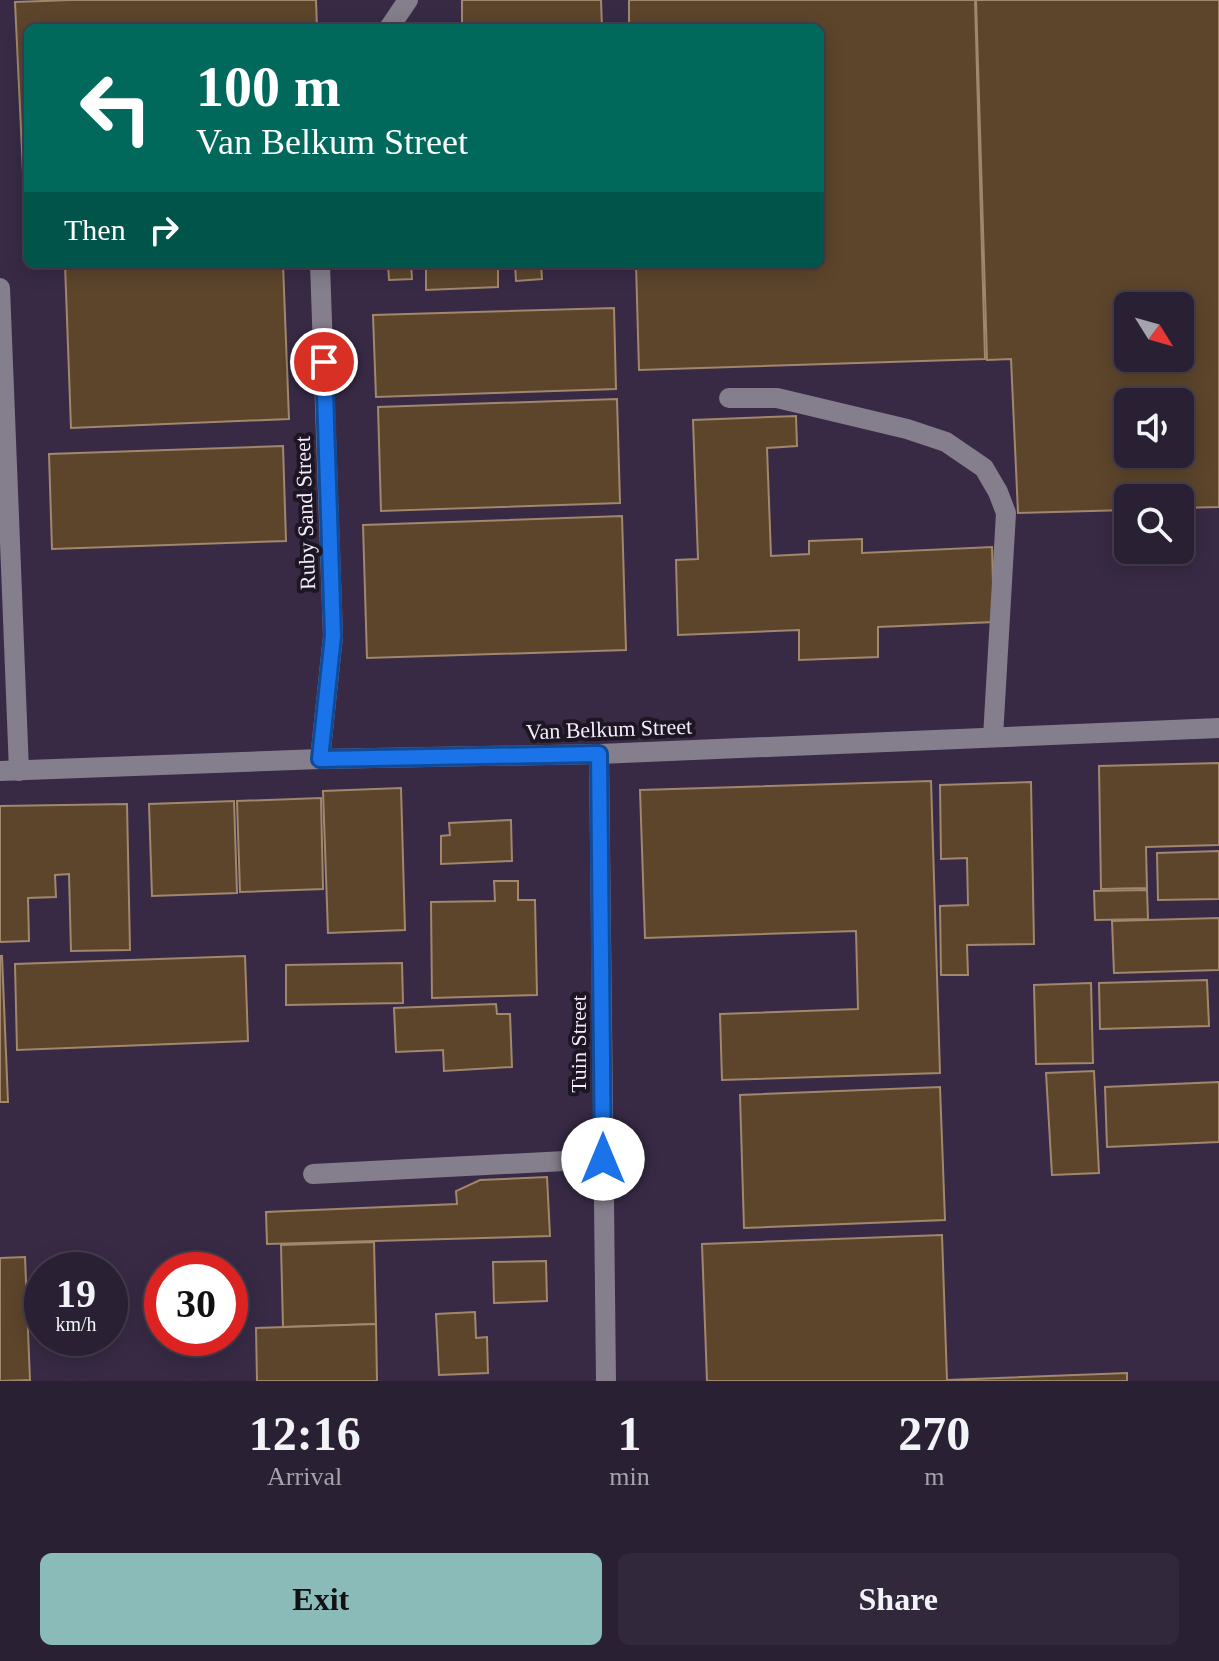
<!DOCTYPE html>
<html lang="en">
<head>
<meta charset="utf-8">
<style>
	body { margin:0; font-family:Georgia,serif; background:#32283c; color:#f1f3f6; height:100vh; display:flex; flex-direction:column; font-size:30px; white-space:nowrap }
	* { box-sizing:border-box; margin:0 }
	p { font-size:26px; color:#a5a3ac }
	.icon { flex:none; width:44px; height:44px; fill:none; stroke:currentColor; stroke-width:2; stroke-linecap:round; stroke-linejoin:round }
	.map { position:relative; height:1381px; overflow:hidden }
	.sheet { display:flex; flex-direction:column; background:#2a2034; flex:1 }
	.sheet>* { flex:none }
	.top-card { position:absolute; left:24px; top:24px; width:800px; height:244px; border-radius:12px; box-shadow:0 4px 20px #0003,0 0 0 2px #463e4f; background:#00695c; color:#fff; overflow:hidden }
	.needle { width:52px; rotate:127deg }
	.fabs { position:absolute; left:1114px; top:292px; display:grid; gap:16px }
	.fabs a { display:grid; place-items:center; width:80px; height:80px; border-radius:12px; background:#2a2034; box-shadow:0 4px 20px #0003,0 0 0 2px #463e4f; font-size:40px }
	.speed { position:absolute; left:24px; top:1252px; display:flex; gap:16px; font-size:40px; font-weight:700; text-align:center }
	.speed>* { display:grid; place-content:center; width:104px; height:104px; border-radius:50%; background:#2a2034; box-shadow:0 4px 20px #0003,0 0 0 2px #463e4f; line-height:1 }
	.speed small { font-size:20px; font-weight:400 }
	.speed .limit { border:12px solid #d22; background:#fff; color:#111 }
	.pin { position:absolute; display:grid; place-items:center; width:68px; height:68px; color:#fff; margin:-34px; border:4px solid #fff; border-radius:50%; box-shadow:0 2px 8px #0007 }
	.me { position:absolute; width:88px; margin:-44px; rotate:0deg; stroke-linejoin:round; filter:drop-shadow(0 0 6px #0008) }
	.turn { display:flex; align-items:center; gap:28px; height:168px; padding:0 40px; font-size:36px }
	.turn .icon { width:104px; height:104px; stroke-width:2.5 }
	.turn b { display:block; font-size:56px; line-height:68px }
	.then { display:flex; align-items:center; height:76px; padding:0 40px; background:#0003; gap:16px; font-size:30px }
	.eta { display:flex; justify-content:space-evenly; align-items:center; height:136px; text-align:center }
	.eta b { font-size:48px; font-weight:800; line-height:56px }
	.action { display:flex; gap:16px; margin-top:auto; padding:16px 40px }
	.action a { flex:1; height:92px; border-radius:12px; background:#8bbbb9; color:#111; font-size:32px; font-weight:800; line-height:92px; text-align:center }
	.action a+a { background:#32283c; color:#f1f3f6 }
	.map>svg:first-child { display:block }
	.building { fill:#5c452b; stroke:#a1876c; stroke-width:2; fill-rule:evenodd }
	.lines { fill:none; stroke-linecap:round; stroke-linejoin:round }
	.minor { stroke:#857e8c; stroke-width:20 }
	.route-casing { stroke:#114b97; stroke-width:20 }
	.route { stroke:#1a73e8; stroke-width:14 }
	.labels { text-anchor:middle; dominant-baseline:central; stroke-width:8; stroke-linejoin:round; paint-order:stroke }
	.street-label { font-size:22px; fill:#f4ebfd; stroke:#1c1622 }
</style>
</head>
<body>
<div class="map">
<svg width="1219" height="1381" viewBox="0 0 1219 1381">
	<rect width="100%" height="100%" fill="#382a45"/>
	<!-- building -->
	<g class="building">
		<polygon points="71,0 316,0 317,28 28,28 28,214 25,215 15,2"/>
		<polygon points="462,0 601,0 602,28 462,28"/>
		<polygon points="629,0 975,0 985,359 639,370 636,264 820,264 820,28 629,28"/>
		<path d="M 976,0 L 1219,0 L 1219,507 L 1180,508 L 1180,498 L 1128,498 L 1128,510 L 1018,513 L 1011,359 L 987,360 ZM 1128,306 L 1180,306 L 1180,358 L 1128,358 ZM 1128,402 L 1180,402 L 1180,454 L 1128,454 Z"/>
		<polygon points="65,264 283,264 289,419 71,428"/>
		<polygon points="388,264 411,264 412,279 389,280"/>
		<polygon points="426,264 498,264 498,287 426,290"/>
		<polygon points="515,264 541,264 542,279 516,281"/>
		<polygon points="614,308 616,389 376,397 373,315"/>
		<polygon points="617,399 620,503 381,511 378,407"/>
		<polygon points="796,416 797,446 767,448 771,556 809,554 809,541 862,539 862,553 992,547 994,622 878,627 878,657 799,660 799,630 678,635 676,560 698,559 693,420"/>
		<polygon points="283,446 286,541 52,549 49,454"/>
		<polygon points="622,516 626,650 367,658 363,525"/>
		<polygon points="1219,763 1219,845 1146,847 1147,888 1101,889 1099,766"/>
		<polygon points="931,781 940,1073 722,1080 720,1014 858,1009 856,931 645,938 640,790"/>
		<polygon points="1031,782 1034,944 967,945 968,975 941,975 940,906 968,905 967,858 941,859 940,785"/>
		<polygon points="401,788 405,930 328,933 323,791"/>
		<polygon points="321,798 323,889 240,892 237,801"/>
		<polygon points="234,801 237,893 152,896 149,804"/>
		<polygon points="127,804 130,950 71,951 69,874 55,875 56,897 28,898 29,941 0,942 0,806"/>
		<polygon points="511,820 512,861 441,864 441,836 450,835 449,823"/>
		<polygon points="1219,851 1219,899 1158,900 1157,853"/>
		<polygon points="494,881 518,881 518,900 535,900 537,995 432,998 431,902 495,901"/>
		<polygon points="1147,890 1148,919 1095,920 1094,891"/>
		<polygon points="1219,918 1219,970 1114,973 1112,921"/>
		<polygon points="0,956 2,956 8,1102 0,1102"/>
		<polygon points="245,956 248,1041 17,1050 15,964"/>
		<polygon points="402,963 403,1003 286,1005 286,965"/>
		<polygon points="1207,980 1209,1026 1100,1029 1099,983"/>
		<polygon points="1091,983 1093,1063 1036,1064 1034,985"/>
		<polygon points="496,1004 497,1014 510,1014 512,1067 444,1071 443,1050 396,1052 394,1008"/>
		<polygon points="1094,1071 1099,1173 1052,1175 1046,1073"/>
		<polygon points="1219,1082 1219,1142 1107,1147 1105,1087"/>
		<polygon points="940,1087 945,1220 744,1228 740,1095"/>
		<polygon points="547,1177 550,1236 267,1244 266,1212 457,1204 456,1191 480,1180"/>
		<polygon points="942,1235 947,1380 1127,1373 1127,1381 707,1381 702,1244"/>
		<polygon points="374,1242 376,1324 283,1327 281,1245"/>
		<polygon points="25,1257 30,1380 0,1381 0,1258"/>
		<polygon points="546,1261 547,1301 494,1303 493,1262"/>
		<polygon points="475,1312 476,1338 487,1337 488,1373 439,1375 436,1314"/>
		<polygon points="376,1324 377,1381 257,1381 256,1328"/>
	</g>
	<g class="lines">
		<!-- minor -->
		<g class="minor">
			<polyline points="389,28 408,0"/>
			<polyline points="0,288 19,771"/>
			<polyline points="729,398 777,398 907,429 946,442 984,468 998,492 1006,513 993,737"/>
			<polyline points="599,754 606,1381"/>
			<polyline points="320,759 333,636 320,264"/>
			<polyline points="0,771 320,759 599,754 1219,728"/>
			<polyline points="313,1174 603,1159"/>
		</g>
	</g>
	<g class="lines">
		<defs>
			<polyline id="route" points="324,362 333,636 320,759 599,754 603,1159"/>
		</defs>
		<!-- route casing -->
		<use href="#route" class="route-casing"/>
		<!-- route -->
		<use href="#route" class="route"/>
	</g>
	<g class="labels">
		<!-- street labels -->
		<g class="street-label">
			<text transform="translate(305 513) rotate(-92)">Ruby Sand Street</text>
			<text transform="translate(609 729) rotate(-2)">Van Belkum Street</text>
			<text transform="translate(578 1044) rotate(-90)">Tuin Street</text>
		</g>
	</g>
</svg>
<div class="fabs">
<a><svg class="needle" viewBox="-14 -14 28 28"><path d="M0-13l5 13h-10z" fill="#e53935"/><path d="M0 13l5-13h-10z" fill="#a5a3ac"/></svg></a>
<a><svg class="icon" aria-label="sound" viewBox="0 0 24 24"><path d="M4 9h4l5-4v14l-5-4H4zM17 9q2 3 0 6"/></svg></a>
<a><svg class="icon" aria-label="search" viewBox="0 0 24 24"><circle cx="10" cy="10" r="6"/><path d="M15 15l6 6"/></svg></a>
</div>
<div class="speed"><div>19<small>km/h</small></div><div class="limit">30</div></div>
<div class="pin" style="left:324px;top:362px;background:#d93025"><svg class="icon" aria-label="arrive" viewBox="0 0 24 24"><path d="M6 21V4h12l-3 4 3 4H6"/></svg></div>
<svg class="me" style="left:603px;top:1159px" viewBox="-20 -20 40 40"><circle r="19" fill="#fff"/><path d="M0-13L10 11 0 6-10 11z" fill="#1a73e8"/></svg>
<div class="top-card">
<div class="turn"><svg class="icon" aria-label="left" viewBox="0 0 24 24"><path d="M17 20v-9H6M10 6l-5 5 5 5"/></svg><div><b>100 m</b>Van Belkum Street</div></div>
<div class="then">Then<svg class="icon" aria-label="right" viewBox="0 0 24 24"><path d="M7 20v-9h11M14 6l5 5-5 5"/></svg></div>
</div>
</div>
<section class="sheet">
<div class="eta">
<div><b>12:16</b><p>Arrival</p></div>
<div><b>1</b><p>min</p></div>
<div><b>270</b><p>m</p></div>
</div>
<div class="action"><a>Exit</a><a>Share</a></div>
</section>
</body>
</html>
